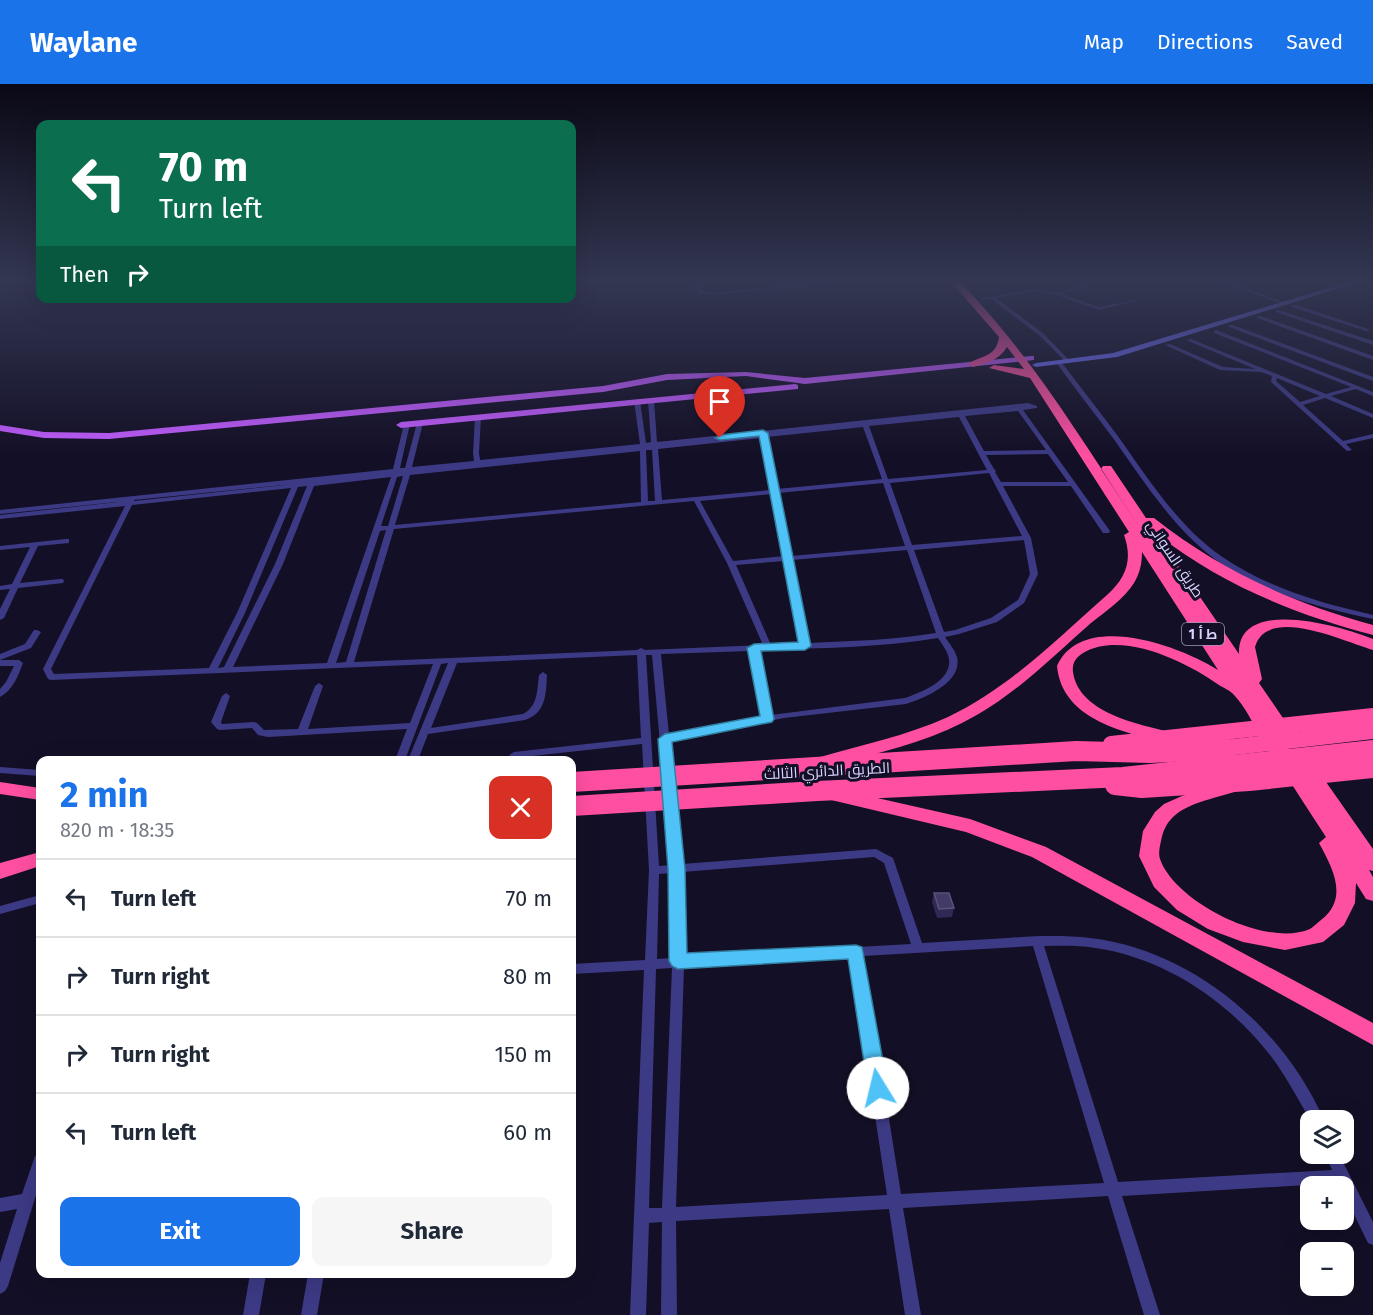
<!DOCTYPE html>
<html lang="en">
<head>
<meta charset="utf-8">
<style>
	body { margin:0; font-family:"Fira Sans",Cairo,sans-serif; background:#f6f6f7; color:#1f2937; height:100vh; display:flex; flex-direction:column; font-size:22px; white-space:nowrap }
	* { box-sizing:border-box; margin:0 }
	p { font-size:20px; color:#747a83 }
	.icon { flex:none; width:33px; height:33px; fill:none; stroke:currentColor; stroke-width:2; stroke-linecap:round; stroke-linejoin:round }
	.map { position:relative; flex:1; overflow:hidden }
	.panel { position:absolute; left:36px; top:672px; width:540px; height:522px; display:flex; flex-direction:column; background:#fff; border-radius:12px; box-shadow:0 6px 24px #0002 }
	.panel>* { flex:none }
	.banner { position:absolute; left:36px; top:36px; width:540px; height:183px; border-radius:12px; box-shadow:0 6px 24px #0002; background:#0b6e4f; color:#fff; overflow:hidden }
	.buttons { position:absolute; left:1300px; top:1026px; display:grid; gap:12px }
	.buttons a { display:grid; place-items:center; width:54px; height:54px; border-radius:12px; background:#fff; box-shadow:0 6px 24px #0002; font-size:30px }
	.pin { position:absolute; display:grid; place-items:center; width:51px; height:51px; color:#fff; margin:-62px -26px; border-radius:50% 50% 50% 0; rotate:-45deg; box-shadow:0 0 6px #0007 }
	.pin .icon { rotate:45deg }
	.me { position:absolute; width:66px; margin:-33px; rotate:351deg; stroke-linejoin:round; filter:drop-shadow(0 0 4px #0008) }
	.turn { display:flex; align-items:center; gap:21px; height:126px; padding:0 24px; font-size:27px }
	.turn .icon { width:78px; height:78px; stroke-width:2.5 }
	.turn b { display:block; font-size:42px; line-height:51px }
	.then { display:flex; align-items:center; height:57px; padding:0 24px; background:#0003; gap:12px; font-size:22px }
	.round { display:grid; place-items:center; flex:none; width:63px; height:63px; border-radius:12px; background:#f6f6f7 }
	.head { display:flex; align-items:center; justify-content:space-between; height:102px; padding:0 24px }
	h1 { font-size:36px; font-weight:700; line-height:45px; color:#1a73e8 }
	.cta { display:flex; gap:12px; margin-top:auto; padding:12px 24px }
	.cta a { flex:1; height:69px; border-radius:12px; background:#1a73e8; color:#fff; font-size:24px; font-weight:700; line-height:69px; text-align:center }
	.cta a+a { background:#f6f6f7; color:#1f2937 }
	ul { padding:0; list-style:none }
	li { display:flex; align-items:center; gap:18px; height:78px; padding:0 24px; border-top:2px solid #e0e1e3 }
	li div { flex:1 }
	li b { display:block; font-size:22px }
	li em { font-style:normal }
	header { display:flex; align-items:center; gap:36px; box-sizing:border-box; height:84px; padding:0 30px; background:#1a73e8; color:#fff }
	header strong { font-size:28px }
	nav { display:flex; gap:33px; margin-inline-start:auto; font-size:21px }
	.map>svg:first-child { display:block }
	.lines { fill:none; stroke-linecap:round; stroke-linejoin:round }
	.street { fill:#3d3a85; fill-rule:evenodd }
	.secondary { fill:#6f6bff; fill-rule:evenodd }
	.primary { fill:#c25bff; fill-rule:evenodd }
	.highway { fill:#ff4fa3; fill-rule:evenodd }
	.highway-bridge-far1 { stroke:#ff4fa3; stroke-width:16 }
	.highway-bridge { stroke:#ff4fa3; stroke-width:20 }
	.wall { fill:#312854 }
	.building { fill:#433a66; stroke:#5a527e; stroke-width:1.5 }
	.route { fill:#4fc3f7; stroke:#337fa1; stroke-width:1.5 }
	.labels { text-anchor:middle; dominant-baseline:central; stroke-width:6; stroke-linejoin:round; paint-order:stroke }
	.shield { fill:#130f26; stroke:#9e99be; stroke-width:1.5 }
	.shield-label { font-size:14px; font-weight:bold; fill:#d9d4ff }
	.street-label { font-size:15px; fill:#d9d4ff; stroke:#130f26 }
</style>
</head>
<body>
<header>
<strong>Waylane</strong>
<nav><a>Map</a><a>Directions</a><a>Saved</a></nav>
</header>
<div class="map">
<svg width="1373" height="1231" viewBox="0 0 1373 1231">
	<rect width="100%" height="100%" fill="#130f26"/>
	<g class="lines">
		<!-- street -->
		<g class="street">
			<polygon points="692,199 697,199 703,207 712,209 814,199 836,199 712,211 699,209"/>
			<polygon points="1088,199 1096,199 1062,210 1099,223 1135,216 1137,217 1099,226 1053,210 1034,207 996,214 1043,249 1069,276 1070,277 1067,279 1039,251 991,215 982,216 980,215 1034,205 1058,209"/>
			<polygon points="1224,199 1232,199 1289,220 1285,221"/>
			<polygon points="1292,221 1296,221 1371,246 1366,247 1292,223"/>
			<polygon points="1278,226 1373,257 1373,261 1276,228 1276,226"/>
			<polygon points="1257,232 1261,232 1373,272 1373,276 1257,234"/>
			<polygon points="1229,241 1233,241 1373,293 1373,297 1229,243"/>
			<path d="M 1216,246 L 1373,308 L 1373,312 L 1356,305 L 1331,312 L 1373,330 L 1373,334 L 1325,314 L 1303,321 L 1343,357 L 1373,350 L 1373,354 L 1346,360 L 1352,366 L 1347,367 L 1271,298 L 1272,292 L 1261,288 L 1220,286 L 1165,261 L 1170,260 L 1223,283 L 1255,285 L 1186,256 L 1191,255 L 1326,310 L 1351,303 L 1214,249 L 1214,247 ZM 1277,294 L 1320,312 L 1300,318 L 1276,297 Z"/>
			<path d="M 1058,279 L 1062,279 C 1081,304 1101,329 1120,355 C 1149,396 1179,443 1221,472 C 1266,503 1319,519 1373,531 L 1373,535 C 1317,523 1258,508 1212,473 C 1171,441 1143,396 1113,354 C 1095,330 1076,306 1058,281 Z"/>
			<path d="M 651,314 L 654,316 L 657,358 L 1028,319 L 1037,322 L 1037,324 L 1023,326 L 1110,447 L 1109,449 L 1103,449 L 1071,402 L 1003,402 L 1031,454 L 1038,490 L 1024,519 L 997,538 L 959,550 L 945,553 C 949,559 955,566 957,573 C 963,598 925,614 906,620 L 784,634 L 669,657 L 682,780 L 876,765 L 893,774 L 894,777 L 922,859 C 951,857 980,856 1008,854 C 1035,852 1063,851 1090,854 C 1192,866 1283,943 1324,1036 L 1311,1036 L 1311,1038 C 1300,1018 1289,998 1276,979 C 1234,921 1167,874 1095,864 C 1078,861 1061,862 1044,862 L 1118,1098 L 1332,1086 L 1325,1070 L 1339,1070 L 1373,1138 L 1373,1161 L 1368,1159 L 1344,1110 L 1344,1102 L 1340,1102 L 1339,1099 L 1122,1112 L 1160,1231 L 1144,1231 L 1108,1112 L 903,1124 L 921,1231 L 905,1231 L 889,1125 L 676,1137 L 677,1231 L 661,1231 L 662,1138 L 649,1139 L 646,1231 L 630,1231 L 644,886 L 572,890 L 572,880 L 645,876 L 649,786 L 642,660 L 514,674 L 509,671 L 514,668 L 641,654 L 637,571 L 457,579 L 431,644 L 523,630 C 538,622 537,607 539,591 L 543,588 L 547,591 C 546,610 546,629 525,636 L 428,650 L 418,676 L 408,676 L 448,579 L 441,580 L 405,676 L 395,676 L 407,645 L 268,653 L 258,651 L 252,644 L 220,646 L 217,645 L 211,638 L 222,612 L 226,609 L 230,612 L 221,638 L 222,640 L 254,638 L 257,639 L 264,646 L 298,645 L 315,602 L 319,599 L 323,602 L 308,645 L 410,639 L 433,580 L 51,596 L 48,595 L 43,585 L 125,422 L 0,435 L 0,431 L 127,417 L 0,430 L 0,426 L 393,385 L 404,340 L 407,338 L 410,340 L 400,384 L 405,384 L 417,339 L 420,337 L 423,339 L 412,383 L 474,377 L 473,369 L 475,333 L 478,331 L 481,333 L 479,369 L 480,376 L 640,360 L 634,317 L 637,315 L 640,317 L 646,359 L 651,358 L 648,316 ZM 1018,327 L 1046,366 L 984,367 L 965,332 ZM 959,333 L 987,386 L 888,395 L 869,342 ZM 863,343 L 882,395 L 777,405 L 767,353 ZM 761,354 L 771,406 L 662,416 L 658,365 ZM 646,366 L 652,366 L 655,417 L 648,417 ZM 640,367 L 641,418 L 395,441 L 410,391 ZM 1048,370 L 1068,398 L 1001,398 L 995,388 L 996,387 L 994,385 L 986,371 ZM 989,389 L 1022,452 L 912,461 L 890,399 ZM 403,392 L 388,442 L 381,442 L 397,393 ZM 391,393 L 327,579 L 233,583 L 283,480 L 314,402 ZM 883,399 L 905,462 L 791,472 L 778,409 ZM 293,400 L 134,417 L 134,416 ZM 307,402 L 275,480 L 224,583 L 218,584 L 245,529 L 298,403 ZM 291,404 L 237,529 L 209,584 L 54,590 L 51,585 L 132,421 ZM 772,410 L 784,472 L 733,477 L 700,417 ZM 694,417 L 727,479 L 763,561 L 645,566 L 641,564 L 637,566 L 354,578 L 394,445 ZM 386,446 L 346,578 L 336,579 L 380,447 ZM 1024,456 L 1030,490 L 1018,516 L 991,534 L 955,546 L 944,548 L 914,466 ZM 907,466 L 936,549 C 894,556 851,557 809,559 L 792,476 ZM 784,477 L 800,560 L 771,561 L 736,481 ZM 938,554 C 942,560 948,568 949,575 C 952,597 921,608 905,614 L 771,631 L 759,566 C 818,564 879,564 938,554 ZM 750,567 L 762,632 L 669,651 L 661,570 ZM 646,571 L 652,571 L 671,781 L 659,782 ZM 874,773 L 884,779 L 911,860 L 684,873 L 682,788 ZM 672,789 L 672,874 L 657,875 L 659,790 ZM 1033,862 L 1104,1099 L 901,1110 L 863,872 ZM 851,873 L 887,1111 L 676,1123 L 684,883 ZM 672,884 L 662,1124 L 649,1124 L 656,885 Z"/>
			<polygon points="66,455 69,455 69,459 38,462 20,499 60,495 63,495 64,497 63,499 18,504 4,534 0,536 0,525 10,505 0,506 0,502 12,500 30,463 0,466 0,462"/>
			<polygon points="34,546 37,546 41,548 31,564 0,576 0,570 25,560"/>
			<path d="M 0,576 L 19,576 L 23,579 C 18,592 13,606 0,613 L 0,605 L 6,598 L 14,582 L 0,582 Z"/>
			<polygon points="0,683 40,686 40,692 0,689"/>
			<polygon points="40,811 40,819 0,830 0,822"/>
			<polygon points="40,1070 40,1098 8,1202 5,1207 0,1210 0,1179 17,1125 0,1128 0,1114 22,1110 35,1072"/>
			<polygon points="250,1190 266,1190 259,1231 243,1231"/>
			<polygon points="308,1190 324,1190 317,1231 301,1231"/>
		</g>
		<!-- secondary -->
		<polygon class="secondary" points="1345,199 1356,199 1117,273 1036,283 1032,281 1036,279 1113,269"/>
		<!-- primary -->
		<g class="primary">
			<polygon points="1031,272 1034,272 1034,276 805,300 746,292 667,296 603,308 109,355 44,354 0,347 0,341 44,348 109,349 603,302 667,290 746,288 805,294"/>
			<polygon points="795,300 798,301 798,305 401,344 396,341 401,338"/>
		</g>
		<!-- highway -->
		<g class="highway">
			<path d="M 952,199 L 961,199 C 1035,275 1090,369 1149,458 L 1101,385 L 1103,382 L 1111,382 L 1146,434 L 1154,434 C 1220,486 1292,519 1373,541 L 1373,551 C 1296,531 1220,500 1157,450 L 1239,570 C 1237,511 1344,543 1373,555 L 1373,566 C 1347,559 1267,520 1255,563 L 1262,595 L 1259,599 L 1296,653 L 1293,657 L 1283,657 L 1298,681 L 1306,676 L 1312,678 L 1373,765 L 1373,787 L 1369,786 L 1373,793 L 1373,817 L 1366,815 L 1356,799 L 1355,819 L 1344,841 L 1323,858 L 1285,866 L 1243,858 L 1208,845 L 1177,826 L 1154,803 L 1139,772 L 1143,747 L 1155,728 L 1164,720 L 1182,712 L 1234,696 L 1240,698 L 1243,702 L 1240,706 C 1219,714 1190,717 1173,733 C 1166,740 1163,747 1161,757 C 1160,762 1158,769 1160,775 C 1175,818 1266,864 1310,845 C 1313,843 1317,839 1321,836 C 1349,814 1333,785 1319,759 L 1326,753 C 1304,720 1283,686 1261,653 C 1253,640 1245,622 1234,611 C 1231,607 1224,604 1219,601 C 1186,578 1123,546 1083,569 C 1075,574 1072,580 1073,588 C 1079,631 1144,641 1177,650 L 1180,654 L 1177,658 L 1171,660 C 1127,649 1062,637 1057,582 C 1082,526 1180,562 1218,586 L 1142,468 C 1142,479 1140,489 1134,499 C 1124,515 1106,527 1091,539 C 1050,575 1011,615 962,639 C 918,661 869,671 823,684 L 817,682 L 814,678 L 817,674 C 861,661 906,652 948,633 C 1008,605 1058,554 1107,511 C 1126,494 1133,476 1124,451 L 1129,448 L 1030,294 L 989,284 L 994,281 L 1024,285 L 1007,263 C 999,276 988,279 973,283 L 968,280 C 981,271 996,274 999,253 Z"/>
			<polygon points="0,698 40,704 40,716 0,710"/>
			<polygon points="833,704 970,735 1046,763 1373,939 1373,961 1032,773 966,748 827,715 824,710 827,705"/>
			<polygon points="40,768 40,782 0,795 0,779"/>
		</g>
		<!-- highway-bridge-far1 -->
		<g class="highway-bridge-far1">
			<polyline points="1111,660 1373,632"/>
			<polyline points="1208,666 1373,647"/>
		</g>
		<!-- highway-bridge -->
		<g class="highway-bridge">
			<polyline points="572,698 1076,667 1150,669 1228,665"/>
			<polyline points="1115,701 1142,704 1249,697 1373,684"/>
			<polyline points="572,722 817,707 1123,693 1373,666"/>
		</g>
	</g>
	<!-- wall -->
	<polygon class="wall" points="934,809 954,824 952,833 937,834 932,818"/>
	<!-- building -->
	<polygon class="building" points="934,809 949,809 954,824 939,825"/>
	<!-- sky -->
	<linearGradient id="sky" x2="0" y2="1"><stop stop-color="#0a0815"/><stop offset="0.53" stop-color="#333752"/><stop offset="1" stop-color="#333752" stop-opacity="0"/></linearGradient>
	<rect width="1373" height="372" fill="url(#sky)"/>
	<!-- route -->
	<polygon class="route" points="763,346 768,349 811,562 805,566 761,567 774,635 772,638 672,658 685,785 687,869 856,861 862,863 888,1004 885,1011 878,1013 871,1011 868,1004 848,875 678,885 672,882 669,877 668,785 658,655 665,650 760,632 747,564 754,560 798,558 759,352 720,356 715,354 720,351"/>
	<g class="labels">
		<!-- shield labels -->
		<rect class="shield" x="1182" y="539" width="42" height="22" rx="4.5"/>
		<g class="shield-label">
			<text x="1203" y="550">ط أ 1</text>
		</g>
		<!-- street labels -->
		<g class="street-label">
			<text transform="translate(1175 475) rotate(56)">طريق السواني</text>
			<text transform="translate(827 687) rotate(-3)">الطريق الدائري الثالث</text>
		</g>
	</g>
</svg>
<div class="buttons">
<a><svg class="icon" aria-label="layers" viewBox="0 0 24 24"><path d="M12 4l9 5-9 5-9-5zM3 14l9 5 9-5"/></svg></a>
<a>+</a>
<a>−</a>
</div>
<div class="pin" style="left:720px;top:354px;background:#d93025"><svg class="icon" aria-label="arrive" viewBox="0 0 24 24"><path d="M6 21V4h12l-3 4 3 4H6"/></svg></div>
<svg class="me" style="left:878px;top:1004px" viewBox="-20 -20 40 40"><circle r="19" fill="#fff"/><path d="M0-13L10 11 0 6-10 11z" fill="#4fc3f7"/></svg>
<div class="banner">
<div class="turn"><svg class="icon" aria-label="left" viewBox="0 0 24 24"><path d="M17 20v-9H6M10 6l-5 5 5 5"/></svg><div><b>70 m</b>Turn left</div></div>
<div class="then">Then<svg class="icon" aria-label="right" viewBox="0 0 24 24"><path d="M7 20v-9h11M14 6l5 5-5 5"/></svg></div>
</div>
<section class="panel">
<div class="head"><div><h1>2 min</h1><p>820 m · 18:35</p></div><a class="round" style="background:#d93025;color:#fff"><svg class="icon" aria-label="close" viewBox="0 0 24 24"><path d="M6 6l12 12M18 6L6 18"/></svg></a></div>
<ul>
<li><svg class="icon" aria-label="left" viewBox="0 0 24 24"><path d="M17 20v-9H6M10 6l-5 5 5 5"/></svg><div><b>Turn left</b></div><em>70 m</em></li>
<li><svg class="icon" aria-label="right" viewBox="0 0 24 24"><path d="M7 20v-9h11M14 6l5 5-5 5"/></svg><div><b>Turn right</b></div><em>80 m</em></li>
<li><svg class="icon" aria-label="right" viewBox="0 0 24 24"><path d="M7 20v-9h11M14 6l5 5-5 5"/></svg><div><b>Turn right</b></div><em>150 m</em></li>
<li><svg class="icon" aria-label="left" viewBox="0 0 24 24"><path d="M17 20v-9H6M10 6l-5 5 5 5"/></svg><div><b>Turn left</b></div><em>60 m</em></li>
</ul>
<div class="cta"><a>Exit</a><a>Share</a></div>
</section>
</div>
</body>
</html>
